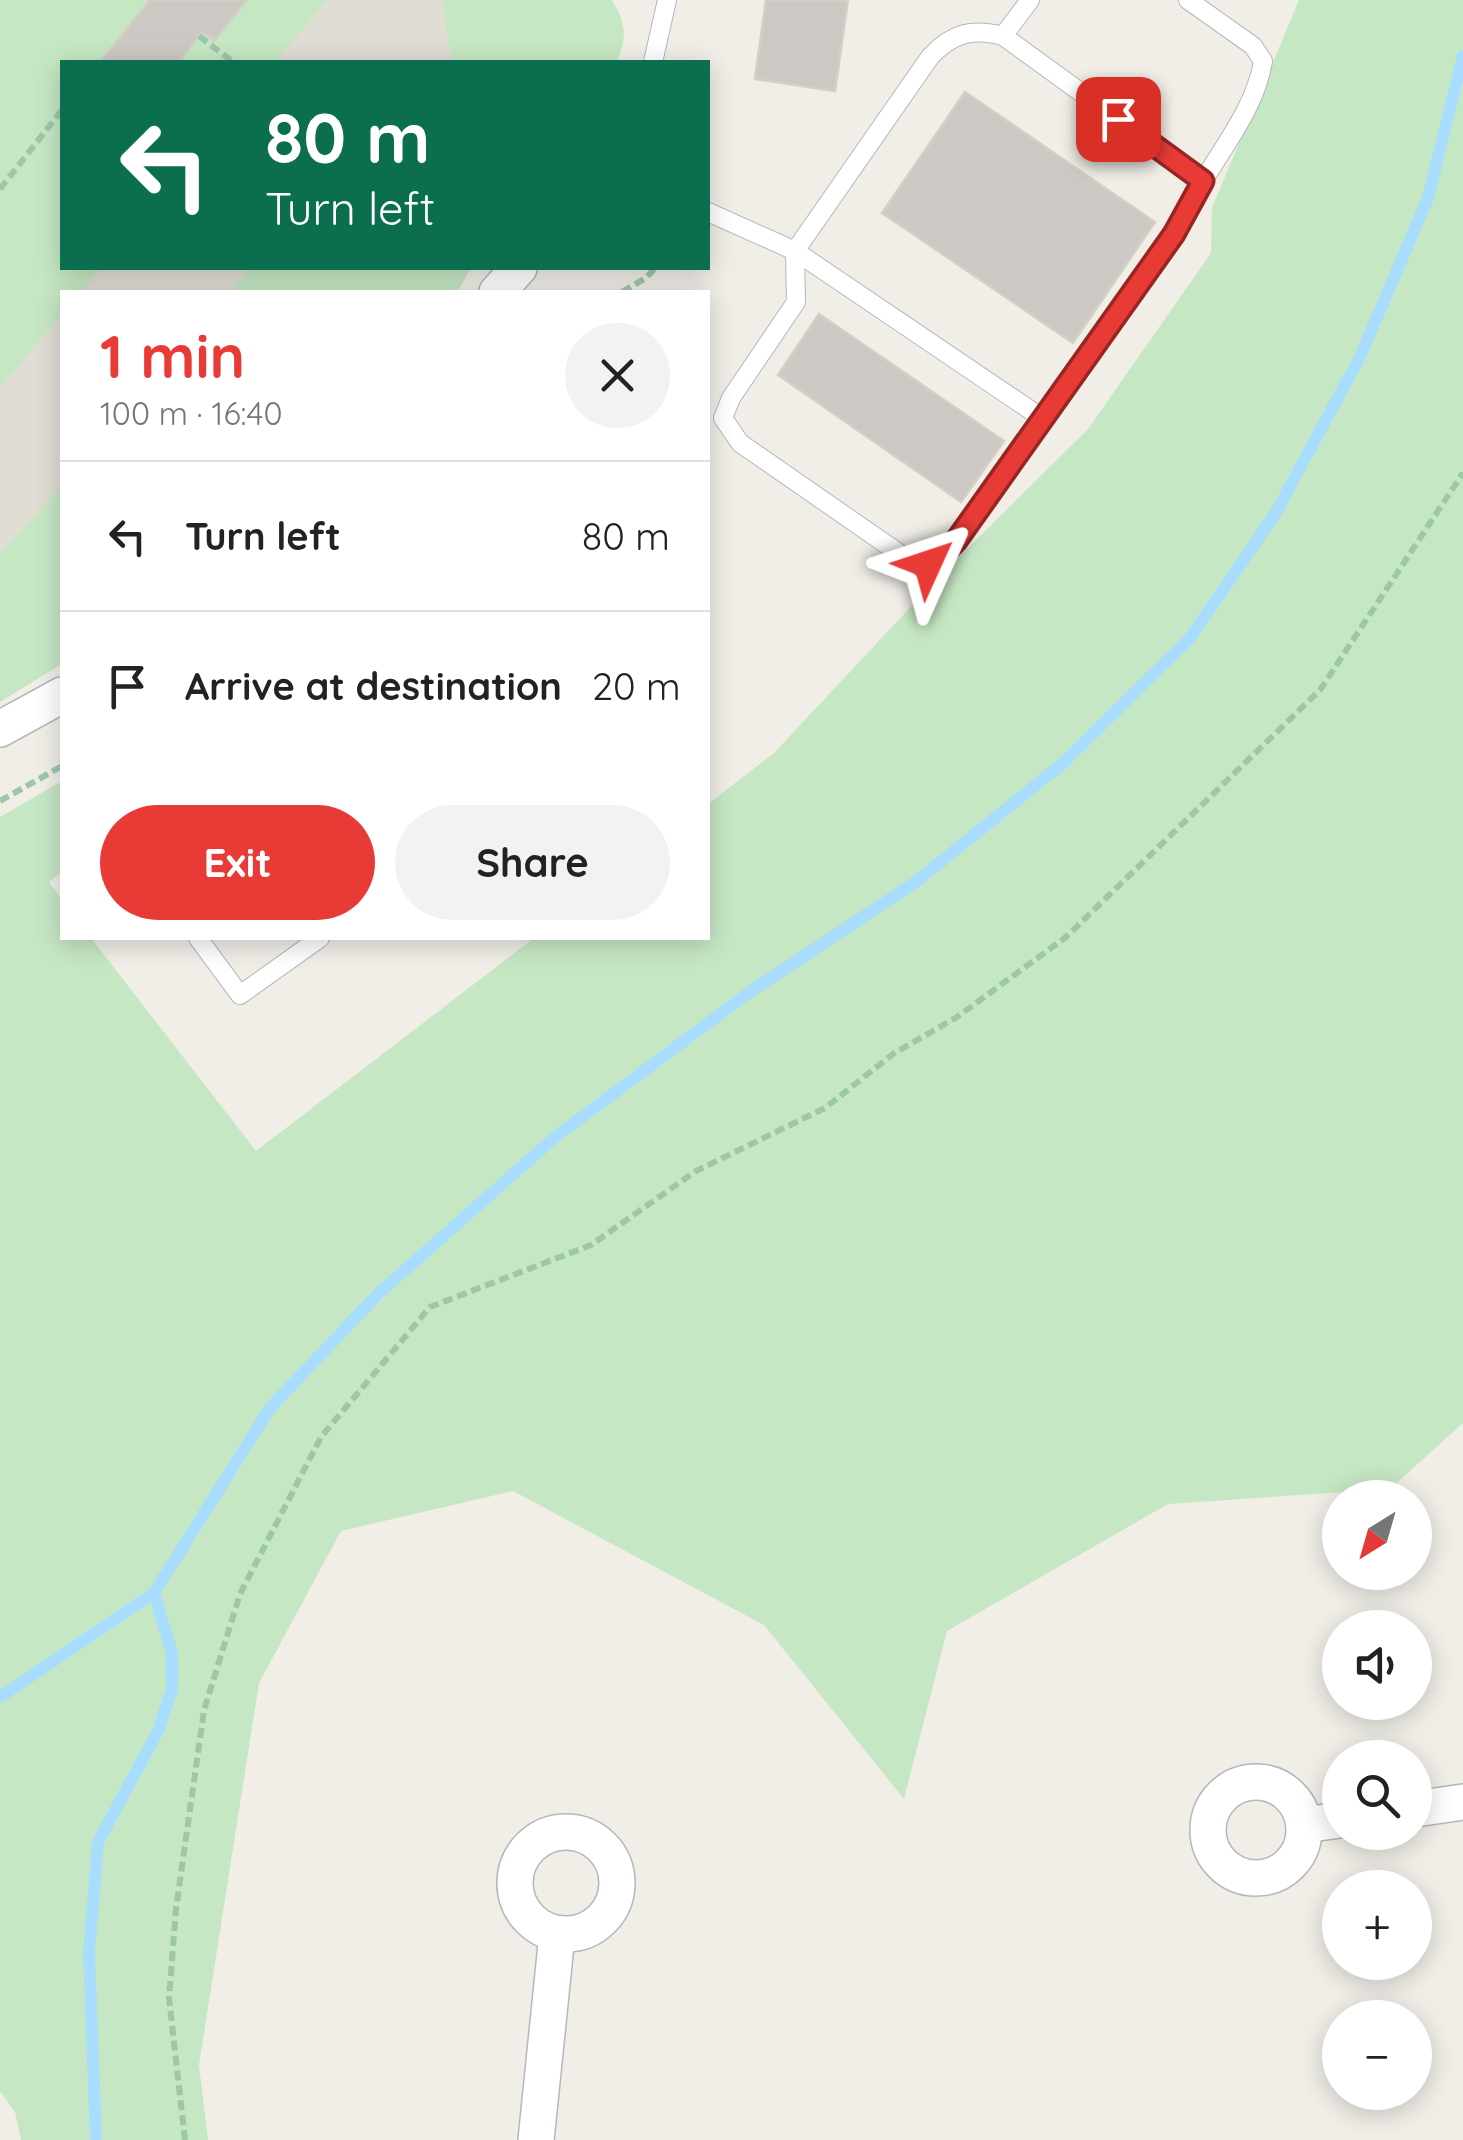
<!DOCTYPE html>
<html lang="en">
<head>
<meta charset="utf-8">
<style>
	body { margin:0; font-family:Quicksand,sans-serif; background:#f2f2f2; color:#222; height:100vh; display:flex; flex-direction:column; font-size:38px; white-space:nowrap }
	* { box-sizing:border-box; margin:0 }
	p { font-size:32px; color:#767676 }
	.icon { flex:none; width:55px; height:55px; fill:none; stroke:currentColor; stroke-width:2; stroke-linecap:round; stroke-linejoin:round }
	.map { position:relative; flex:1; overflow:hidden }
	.panel { position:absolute; left:60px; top:290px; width:650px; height:650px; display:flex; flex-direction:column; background:#fff; border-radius:0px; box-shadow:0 5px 25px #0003 }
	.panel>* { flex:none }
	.banner { position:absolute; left:60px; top:60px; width:650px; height:210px; border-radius:0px; box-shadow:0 5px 25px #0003; background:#0b6e4f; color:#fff; overflow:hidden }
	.needle { width:65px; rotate:217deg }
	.tools { position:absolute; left:1322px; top:1480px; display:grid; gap:20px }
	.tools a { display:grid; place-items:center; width:110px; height:110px; border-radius:50%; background:#fff; box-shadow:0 5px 25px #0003; font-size:50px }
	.pin { position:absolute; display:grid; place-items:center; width:85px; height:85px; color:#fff; margin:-42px; border-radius:20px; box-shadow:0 5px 15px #0006 }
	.me { position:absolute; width:110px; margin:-55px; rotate:48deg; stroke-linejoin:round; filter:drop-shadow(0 0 8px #0008) }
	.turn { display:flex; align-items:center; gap:35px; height:210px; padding:0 40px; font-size:45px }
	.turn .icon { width:130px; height:130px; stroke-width:2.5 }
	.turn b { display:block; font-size:70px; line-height:85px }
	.round { display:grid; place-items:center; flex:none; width:105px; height:105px; border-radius:52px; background:#f2f2f2 }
	.headline { display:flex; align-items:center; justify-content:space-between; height:170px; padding:0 40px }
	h1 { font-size:60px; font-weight:700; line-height:75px; color:#e83b36 }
	.button { display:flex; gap:20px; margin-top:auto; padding:20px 40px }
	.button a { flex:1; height:115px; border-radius:60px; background:#e83b36; color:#fff; font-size:40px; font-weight:700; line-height:115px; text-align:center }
	.button a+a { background:#f2f2f2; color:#222 }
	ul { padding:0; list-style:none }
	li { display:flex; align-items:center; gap:30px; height:150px; padding:0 40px; border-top:2px solid #e0e0e0 }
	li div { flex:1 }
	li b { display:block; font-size:38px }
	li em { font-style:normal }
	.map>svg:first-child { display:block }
	.education { fill:#e0ddd5 }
	.green { fill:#c6e7c4 }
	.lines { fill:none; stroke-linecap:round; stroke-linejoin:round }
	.stream { stroke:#a9ddfe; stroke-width:12 }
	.building { fill:#ccc9c4; stroke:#d5cfc5; stroke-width:2.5 }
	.lane-casing { stroke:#b4b7bb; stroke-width:20 }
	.street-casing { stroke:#b4b7bb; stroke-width:38 }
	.path { stroke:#9dc8a8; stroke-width:6; stroke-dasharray:10 5; stroke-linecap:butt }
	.lane { stroke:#fff; stroke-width:18 }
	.street { stroke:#fff; stroke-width:35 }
	.route-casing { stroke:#972623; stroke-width:25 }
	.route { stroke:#e83b36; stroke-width:18 }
</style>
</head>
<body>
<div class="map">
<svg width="1463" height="2140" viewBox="0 0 1463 2140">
	<rect width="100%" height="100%" fill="#f0eee7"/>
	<!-- education -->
	<polygon class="education" points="0,0 589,0 571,62 62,62 62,268 454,268 439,292 62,292 62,644 0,679"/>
	<!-- green -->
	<g class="green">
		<polygon points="0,0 327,0 275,62 62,62 62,268 102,268 81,292 62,292 62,314 0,388"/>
		<path d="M 443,0 L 612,0 C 626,23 628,39 616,62 L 455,62 L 447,37 Z"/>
		<polygon points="1299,0 1463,0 1463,1423 1390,1489 1168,1504 947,1631 904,1799 764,1625 513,1491 341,1531 259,1683 199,2065 208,2140 21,2140 15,2112 0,2091 0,817 62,781 62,872 49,882 62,900 62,938 91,938 256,1151 534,938 708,938 708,804 774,753 933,583 1088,429 1211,253 1212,208"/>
		<polygon points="250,268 471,268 457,292 229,292"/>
		<polygon points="62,486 62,664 0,702 0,554"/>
	</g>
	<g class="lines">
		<!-- stream -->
		<g class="stream">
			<polyline points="0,1697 154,1593"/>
			<polyline points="96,2140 89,1953 98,1842 158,1731 172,1689 172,1653 154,1593 270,1408 378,1294 554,1138 751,991 913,884 1062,764 1190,638 1275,514 1360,357 1428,198 1463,56"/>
		</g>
	</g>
	<!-- building -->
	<g class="building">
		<polygon points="150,0 247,0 214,41 202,32 178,62 100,62"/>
		<polygon points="766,0 848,0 835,91 755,79"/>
		<polygon points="965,92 1155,222 1073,343 882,213"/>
		<polygon points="819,314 1004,441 961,502 778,375"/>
	</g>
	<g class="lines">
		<defs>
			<g id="lane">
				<polyline points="1003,36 1030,0"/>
				<polyline points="653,62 667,0"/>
				<path d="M 708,212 L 795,251 L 930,57 C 952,33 972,28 1003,36 L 1203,181 C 1226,143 1256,105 1263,61 L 1253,46 L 1188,0"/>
				<path d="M 795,251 L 1042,418 C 1024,444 957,554 933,562 C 922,565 912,561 903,556 L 740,443 L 723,418 L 731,398 L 796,302 Z"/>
				<polyline points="1042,418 1174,234 1203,181"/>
				<polyline points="198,938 240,995 320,938"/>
			</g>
			<g id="street">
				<polyline points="497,292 519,268"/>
				<polyline points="0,729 62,695"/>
				<circle cx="1256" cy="1830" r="48"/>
				<polyline points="1415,1809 1463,1802"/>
				<polyline points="1304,1825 1340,1820"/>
				<circle cx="566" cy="1883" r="51"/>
				<polyline points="536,2140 557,1935"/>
			</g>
		</defs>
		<!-- lane casing -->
		<use href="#lane" class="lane-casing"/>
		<!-- street casing -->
		<use href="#street" class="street-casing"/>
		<!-- path -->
		<g class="path">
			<polyline points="199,36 233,62"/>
			<polyline points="0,189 62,110"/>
			<polyline points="622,292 646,278 655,268"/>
			<polyline points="0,801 62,766"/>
			<polyline points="185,2140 169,1998 176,1909 204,1710 240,1594 321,1437 430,1307 591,1245 696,1171 825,1108 893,1054 957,1017 1066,937 1320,690 1463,473"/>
		</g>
		<!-- lane -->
		<use href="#lane" class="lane"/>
		<!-- street -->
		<use href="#street" class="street"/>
	</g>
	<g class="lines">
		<defs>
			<polyline id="route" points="928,564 938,560 956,541 1174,234 1203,181 1118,119"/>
		</defs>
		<!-- route casing -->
		<use href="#route" class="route-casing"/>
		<!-- route -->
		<use href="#route" class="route"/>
	</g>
</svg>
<div class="tools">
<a><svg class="needle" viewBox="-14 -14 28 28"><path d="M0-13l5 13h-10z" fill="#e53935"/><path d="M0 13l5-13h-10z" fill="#767676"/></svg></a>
<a><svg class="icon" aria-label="sound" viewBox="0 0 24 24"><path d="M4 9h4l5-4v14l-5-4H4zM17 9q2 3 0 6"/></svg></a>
<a><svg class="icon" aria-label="search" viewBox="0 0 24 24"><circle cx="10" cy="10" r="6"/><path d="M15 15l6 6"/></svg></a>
<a>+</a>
<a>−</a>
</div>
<div class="pin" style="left:1118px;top:119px;background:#d93025"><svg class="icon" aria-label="arrive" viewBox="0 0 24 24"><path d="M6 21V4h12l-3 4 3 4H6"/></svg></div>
<svg class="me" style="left:928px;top:564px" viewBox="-20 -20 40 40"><path d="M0-17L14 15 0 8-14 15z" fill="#e83b36" stroke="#fff" stroke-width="4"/></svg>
<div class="banner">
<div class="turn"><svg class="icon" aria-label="left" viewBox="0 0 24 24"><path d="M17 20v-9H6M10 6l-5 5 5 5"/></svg><div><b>80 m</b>Turn left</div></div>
</div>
<section class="panel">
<div class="headline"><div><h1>1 min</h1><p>100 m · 16:40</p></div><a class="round"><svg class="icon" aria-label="close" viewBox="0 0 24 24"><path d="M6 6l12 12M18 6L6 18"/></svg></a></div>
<ul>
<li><svg class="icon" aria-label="left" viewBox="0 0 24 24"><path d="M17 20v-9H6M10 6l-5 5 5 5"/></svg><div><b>Turn left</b></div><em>80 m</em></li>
<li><svg class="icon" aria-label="arrive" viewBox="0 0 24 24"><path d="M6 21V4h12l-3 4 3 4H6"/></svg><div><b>Arrive at destination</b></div><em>20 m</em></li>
</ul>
<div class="button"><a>Exit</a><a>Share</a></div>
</section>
</div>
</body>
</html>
